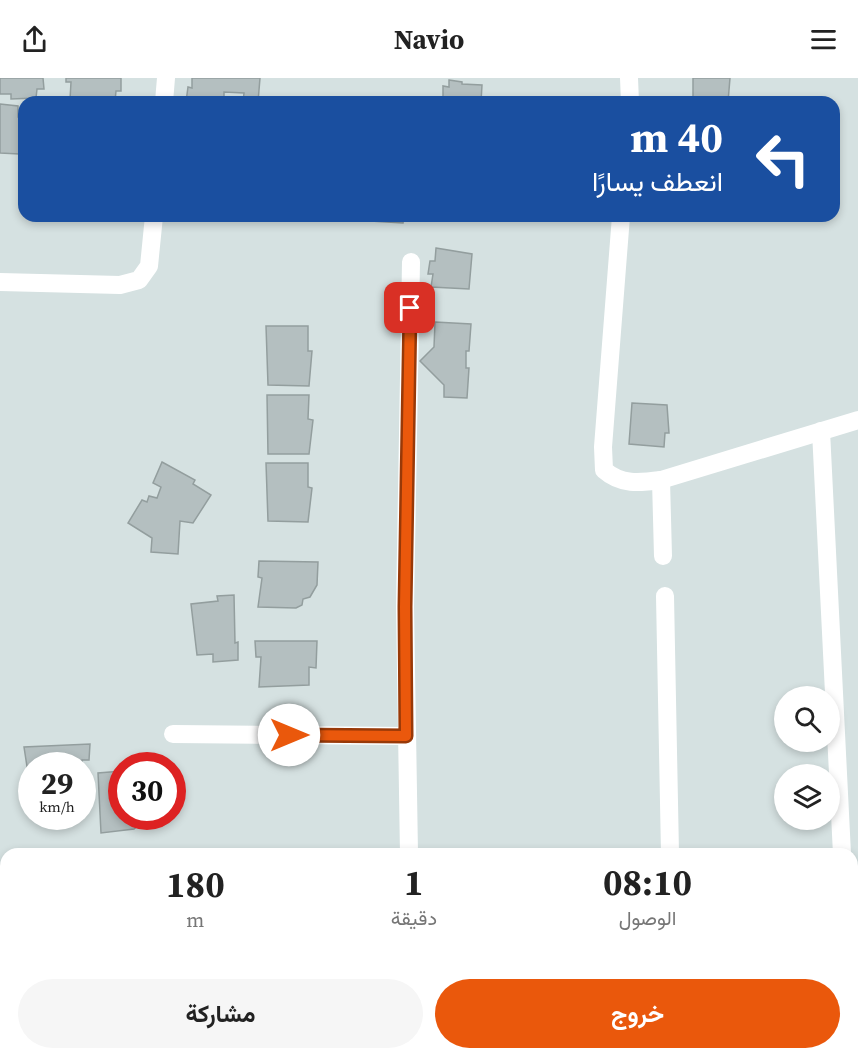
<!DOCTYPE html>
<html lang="ar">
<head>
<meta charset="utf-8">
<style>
	body { margin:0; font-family:"Source Serif 4",Vazirmatn,serif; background:#f6f6f6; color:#222; direction:rtl; height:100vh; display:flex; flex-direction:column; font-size:22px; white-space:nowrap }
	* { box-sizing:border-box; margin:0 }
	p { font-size:20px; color:#767676 }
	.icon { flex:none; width:33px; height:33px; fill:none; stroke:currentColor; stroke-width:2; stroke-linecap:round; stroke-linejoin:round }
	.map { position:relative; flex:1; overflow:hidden; direction:ltr }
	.sheet { position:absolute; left:0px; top:770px; width:858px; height:212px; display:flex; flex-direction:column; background:#fff; border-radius:18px 18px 0 0; box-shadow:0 3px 9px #0003; direction:rtl }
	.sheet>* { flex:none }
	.banner { position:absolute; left:18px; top:18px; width:822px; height:126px; border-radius:18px; box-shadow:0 3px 9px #0003; direction:rtl; background:#1a4fa0; color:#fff; overflow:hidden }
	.controls { position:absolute; left:774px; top:608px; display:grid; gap:12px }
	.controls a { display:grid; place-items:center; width:66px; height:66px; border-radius:50%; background:#fff; box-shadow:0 3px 9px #0003; font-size:30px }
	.speed { position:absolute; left:18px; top:674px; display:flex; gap:12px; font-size:30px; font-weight:700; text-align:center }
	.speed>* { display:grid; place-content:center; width:78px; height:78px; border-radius:50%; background:#fff; box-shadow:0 3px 9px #0003; line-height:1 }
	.speed small { font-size:15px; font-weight:400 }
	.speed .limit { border:9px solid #d22; background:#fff; color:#111 }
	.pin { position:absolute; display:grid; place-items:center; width:51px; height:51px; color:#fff; margin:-26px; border-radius:12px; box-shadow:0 3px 9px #0006 }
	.me { position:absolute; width:66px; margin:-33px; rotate:90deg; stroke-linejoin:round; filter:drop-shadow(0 0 4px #0008) }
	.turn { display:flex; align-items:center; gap:21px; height:126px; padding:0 18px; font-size:27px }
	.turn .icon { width:78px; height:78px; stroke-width:2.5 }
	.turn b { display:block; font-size:42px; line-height:51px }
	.eta { display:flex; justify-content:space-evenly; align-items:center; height:102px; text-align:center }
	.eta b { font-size:36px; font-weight:700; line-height:42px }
	.button { display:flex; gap:12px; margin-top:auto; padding:12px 18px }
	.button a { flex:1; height:69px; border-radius:36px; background:#ea580c; color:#fff; font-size:24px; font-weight:700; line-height:69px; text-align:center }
	.button a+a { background:#f6f6f6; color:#222 }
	header { display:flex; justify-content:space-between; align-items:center; height:78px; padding:0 18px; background:#fff; font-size:27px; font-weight:700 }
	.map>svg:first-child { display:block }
	.building { fill:#b4bfc0; stroke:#939e9e; stroke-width:1.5 }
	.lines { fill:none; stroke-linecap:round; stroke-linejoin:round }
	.minor { stroke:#fff; stroke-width:18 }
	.secondary { stroke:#fff; stroke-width:26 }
	.route-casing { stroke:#983908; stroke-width:15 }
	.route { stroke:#ea580c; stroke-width:10 }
</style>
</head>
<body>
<header><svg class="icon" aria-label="menu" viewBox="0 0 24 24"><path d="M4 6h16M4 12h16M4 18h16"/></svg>Navio<svg class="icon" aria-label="share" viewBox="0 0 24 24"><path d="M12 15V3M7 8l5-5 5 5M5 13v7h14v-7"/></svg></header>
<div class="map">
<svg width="858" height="980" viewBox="0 0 858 980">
	<rect width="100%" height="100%" fill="#d5e1e1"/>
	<!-- building -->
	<g class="building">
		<polygon points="0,0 43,0 44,11 37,11 36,20 11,21 11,16 0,16"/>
		<polygon points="66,0 121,0 121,13 116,13 115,23 70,22 71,4 66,4"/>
		<polygon points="192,0 260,0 258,24 243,24 244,15 224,14 224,24 186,24 188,9 192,10"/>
		<polygon points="693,0 730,0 728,24 693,24"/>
		<polygon points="449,2 462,4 462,6 482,7 481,24 438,24 438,20 443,19 443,8 449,9"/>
		<polygon points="0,26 18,28 18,39 24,39 24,70 19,70 19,76 0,75"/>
		<polygon points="355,138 404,138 403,145 354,142"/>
		<polygon points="436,170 472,176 469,211 431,209 433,196 428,196 430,183 435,183"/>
		<polygon points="435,244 471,246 469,273 466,273 466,290 469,290 467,320 444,319 444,307 420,283 434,269"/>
		<polygon points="266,248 308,248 308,273 312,273 309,308 268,307"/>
		<polygon points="267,317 309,317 308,341 313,342 309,376 268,376"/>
		<polygon points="632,325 667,327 669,355 665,355 664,369 629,366"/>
		<polygon points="162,384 195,402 193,406 211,417 193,445 180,443 178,476 151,474 152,460 128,445 142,422 147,424 149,418 157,420 161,409 153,405"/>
		<polygon points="266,385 308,385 308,409 312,410 308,444 268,443"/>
		<polygon points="259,483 318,484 317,507 310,519 303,521 302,527 296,530 258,529 262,500 258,499"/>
		<polygon points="234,517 235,565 238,564 238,582 213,584 213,576 197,577 191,526 218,523 217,518"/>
		<polygon points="255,563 317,563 316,590 309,589 309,607 259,609 261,579 256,579"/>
		<polygon points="90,666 89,682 82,682 82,687 32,687 32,721 24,669"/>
		<polygon points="122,693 122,738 146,738 145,742 134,751 101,755 98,695"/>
	</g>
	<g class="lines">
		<!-- minor -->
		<g class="minor">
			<polyline points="629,0 630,24"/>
			<polyline points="164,24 166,0"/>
			<path d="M 621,138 L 603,369 L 604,392 C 621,407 639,405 661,402 L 858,342"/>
			<polyline points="0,204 120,207 139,202 149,188 154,138"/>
			<polyline points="821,353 842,776"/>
			<polyline points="661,402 663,478"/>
			<polyline points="665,518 670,776"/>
			<polyline points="173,656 406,658"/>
			<polyline points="409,776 405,529 411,184"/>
			<polyline points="347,980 347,975"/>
		</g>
		<!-- secondary -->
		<g class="secondary">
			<polyline points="0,828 6,829"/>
			<polyline points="852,838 858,838"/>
		</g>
	</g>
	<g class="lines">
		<defs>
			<polyline id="route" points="289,657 406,658 405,529 410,230"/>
		</defs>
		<!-- route casing -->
		<use href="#route" class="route-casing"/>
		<!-- route -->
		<use href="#route" class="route"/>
	</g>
</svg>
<div class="controls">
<a><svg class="icon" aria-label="search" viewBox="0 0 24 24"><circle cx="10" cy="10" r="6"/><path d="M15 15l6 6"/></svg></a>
<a><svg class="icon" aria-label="layers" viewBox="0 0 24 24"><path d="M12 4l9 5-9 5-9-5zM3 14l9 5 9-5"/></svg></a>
</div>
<div class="speed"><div>29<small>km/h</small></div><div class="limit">30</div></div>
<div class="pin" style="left:410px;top:230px;background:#d93025"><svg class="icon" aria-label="arrive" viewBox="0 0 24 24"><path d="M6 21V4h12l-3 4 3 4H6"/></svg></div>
<svg class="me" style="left:289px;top:657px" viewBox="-20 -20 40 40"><circle r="19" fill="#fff"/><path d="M0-13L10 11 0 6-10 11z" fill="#ea580c"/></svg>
<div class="banner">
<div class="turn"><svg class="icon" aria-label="left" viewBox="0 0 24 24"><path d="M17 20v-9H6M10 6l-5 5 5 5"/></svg><div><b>40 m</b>انعطف يسارًا</div></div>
</div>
<section class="sheet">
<div class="eta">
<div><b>08:10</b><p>الوصول</p></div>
<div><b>1</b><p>دقيقة</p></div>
<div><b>180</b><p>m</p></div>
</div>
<div class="button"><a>خروج</a><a>مشاركة</a></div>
</section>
</div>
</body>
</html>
